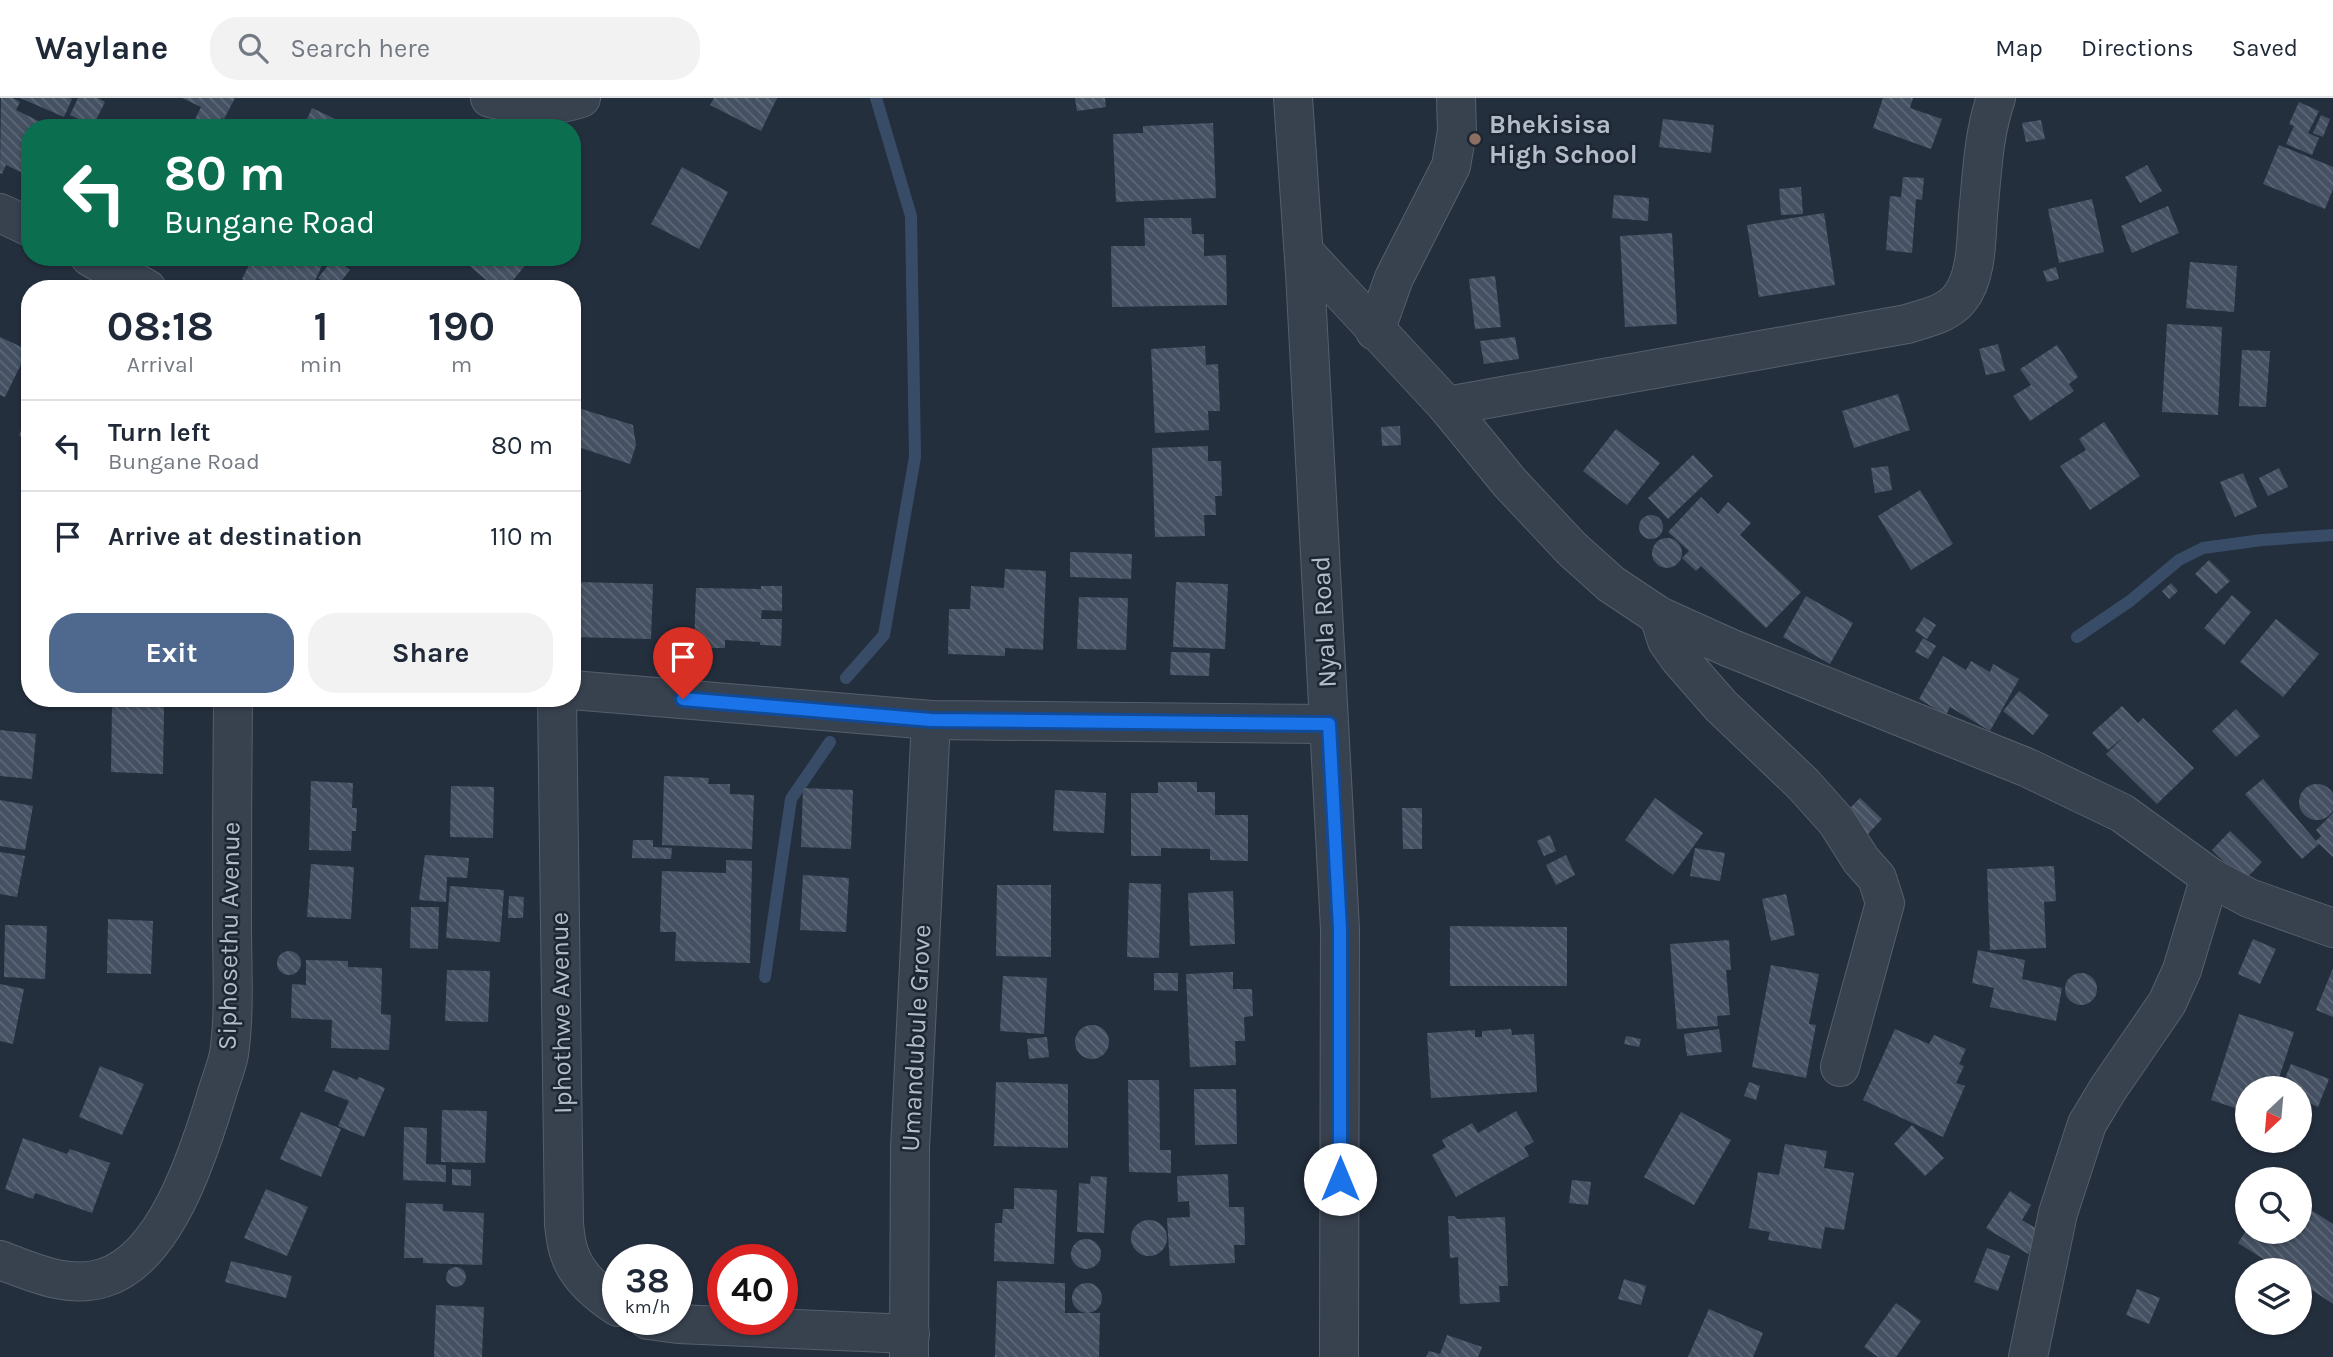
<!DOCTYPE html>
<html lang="en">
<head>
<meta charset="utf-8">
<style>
	body { margin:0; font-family:Karla,sans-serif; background:#f2f2f3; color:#1f2937; height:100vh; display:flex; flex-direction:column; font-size:26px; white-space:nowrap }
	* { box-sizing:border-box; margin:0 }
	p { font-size:23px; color:#747a83 }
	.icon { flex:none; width:38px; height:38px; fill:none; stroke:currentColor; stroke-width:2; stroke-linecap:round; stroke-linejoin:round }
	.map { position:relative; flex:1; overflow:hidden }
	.side { position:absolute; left:21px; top:182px; width:560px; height:427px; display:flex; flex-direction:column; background:#fff; border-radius:28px; box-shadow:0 2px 5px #0004 }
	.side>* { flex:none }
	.hud { position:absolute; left:21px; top:21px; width:560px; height:147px; border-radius:28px; box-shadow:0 2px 5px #0004; background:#0b6e4f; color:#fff; overflow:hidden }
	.needle { width:46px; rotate:206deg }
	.fabs { position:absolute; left:2235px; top:978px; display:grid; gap:14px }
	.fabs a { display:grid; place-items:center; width:77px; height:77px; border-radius:50%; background:#fff; box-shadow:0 2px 5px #0004; font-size:35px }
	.speed { position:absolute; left:602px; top:1146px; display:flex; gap:14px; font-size:35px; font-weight:700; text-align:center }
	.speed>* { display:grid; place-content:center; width:91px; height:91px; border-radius:50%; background:#fff; box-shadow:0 2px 5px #0004; line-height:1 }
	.speed small { font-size:18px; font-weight:400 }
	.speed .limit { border:10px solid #d22; background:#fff; color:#111 }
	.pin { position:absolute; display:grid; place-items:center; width:60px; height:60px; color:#fff; margin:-72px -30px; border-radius:50% 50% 50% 0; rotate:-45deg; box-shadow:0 0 7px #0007 }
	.pin .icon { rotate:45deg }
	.me { position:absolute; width:77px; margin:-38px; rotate:0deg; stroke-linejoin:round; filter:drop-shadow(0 0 5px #0008) }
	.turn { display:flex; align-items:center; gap:24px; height:147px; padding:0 28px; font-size:32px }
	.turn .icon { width:91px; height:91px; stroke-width:2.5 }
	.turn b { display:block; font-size:49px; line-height:60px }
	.eta { display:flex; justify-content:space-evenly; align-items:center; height:119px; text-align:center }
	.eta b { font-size:42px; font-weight:700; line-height:49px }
	.action { display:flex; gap:14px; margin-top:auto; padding:14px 28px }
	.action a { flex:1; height:80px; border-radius:28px; background:#4f688e; color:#fff; font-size:28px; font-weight:700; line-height:80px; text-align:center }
	.action a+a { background:#f2f2f3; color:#1f2937 }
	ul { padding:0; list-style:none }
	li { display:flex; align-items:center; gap:21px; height:91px; padding:0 28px; border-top:2px solid #e0e1e3 }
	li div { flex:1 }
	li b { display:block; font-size:26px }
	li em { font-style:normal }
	header { display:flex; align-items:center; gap:42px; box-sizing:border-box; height:98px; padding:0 35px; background:#fff; border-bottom:2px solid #e0e1e3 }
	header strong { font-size:33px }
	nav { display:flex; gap:38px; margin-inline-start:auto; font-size:24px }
	.search { width:490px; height:63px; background:#f2f2f3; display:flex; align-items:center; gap:18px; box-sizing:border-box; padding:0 24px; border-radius:28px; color:#747a83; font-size:26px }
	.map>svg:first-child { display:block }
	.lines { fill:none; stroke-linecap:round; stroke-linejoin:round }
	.stream { stroke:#394c67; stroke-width:12 }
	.building { fill:url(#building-back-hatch) }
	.minor-casing { stroke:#565f6c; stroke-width:40 }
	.minor { stroke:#38414e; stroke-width:38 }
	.route-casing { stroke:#114b97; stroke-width:18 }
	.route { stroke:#1a73e8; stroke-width:12 }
	.education-dot { fill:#8d6e63; stroke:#1d2633; stroke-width:2.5 }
	.labels { text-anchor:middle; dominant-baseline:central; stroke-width:5; stroke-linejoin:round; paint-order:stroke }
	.poi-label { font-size:26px; font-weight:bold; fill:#b4bcc9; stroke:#1d2633; text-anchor:start }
	.street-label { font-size:26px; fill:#b4bcc9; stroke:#1d2633 }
</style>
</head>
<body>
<header>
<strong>Waylane</strong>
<div class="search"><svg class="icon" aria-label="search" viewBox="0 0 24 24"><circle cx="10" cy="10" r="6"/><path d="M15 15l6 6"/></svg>Search here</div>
<nav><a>Map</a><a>Directions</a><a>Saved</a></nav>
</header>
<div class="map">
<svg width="2333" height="1259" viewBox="0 0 2333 1259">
	<defs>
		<pattern id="building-back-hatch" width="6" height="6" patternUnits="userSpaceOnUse" patternTransform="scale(1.75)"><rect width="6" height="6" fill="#455162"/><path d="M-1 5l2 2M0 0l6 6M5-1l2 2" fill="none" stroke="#5d6877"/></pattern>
	</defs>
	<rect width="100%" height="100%" fill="#242f3e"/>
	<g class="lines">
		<!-- stream -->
		<g class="stream">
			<polyline points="2077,539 2130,503 2179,462 2203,450 2262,442 2333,437"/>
			<polyline points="846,580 884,537 915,359 911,118 876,0"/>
			<polyline points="765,879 791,701 830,644"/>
		</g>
	</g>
	<!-- building -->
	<g class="building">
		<polygon points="1,0 13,0 20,4 16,12 53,30 30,30 30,71 27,77 6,67 2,76 0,75"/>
		<polygon points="20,0 69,0 72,1 64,19"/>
		<polygon points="78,0 98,0 105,4 93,28 70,17"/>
		<polygon points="182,0 235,0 224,21 221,20 216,30 191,30 201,9"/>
		<polygon points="714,0 777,0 761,33 710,7"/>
		<polygon points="1075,0 1105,0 1106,9 1077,13"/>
		<polygon points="1883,0 1913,0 1910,10 1942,21 1931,51 1873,30"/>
		<polygon points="2299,4 2319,13 2308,35 2319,40 2312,57 2286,46 2294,28 2289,26"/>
		<polygon points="312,10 354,30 303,30"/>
		<polygon points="2321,17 2330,21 2323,39 2313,35"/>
		<polygon points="1663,21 1714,27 1711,55 1659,49"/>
		<polygon points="2041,22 2045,41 2026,44 2022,25"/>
		<polygon points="1213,25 1216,100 1116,104 1113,36 1143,35 1143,28"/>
		<polygon points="2279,47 2333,69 2333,91 2325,111 2263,86"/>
		<polygon points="2147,67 2162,93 2140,105 2125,79"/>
		<polygon points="682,69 728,94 699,151 651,126"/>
		<polygon points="1903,79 1924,80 1922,102 1916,101 1912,155 1886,152 1890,98 1901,99"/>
		<polygon points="1801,89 1803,116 1781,117 1779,91"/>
		<polygon points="1614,97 1649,100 1648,123 1612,120"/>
		<polygon points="2092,101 2104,154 2059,165 2048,111"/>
		<polygon points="2168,108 2179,135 2132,155 2121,128"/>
		<polygon points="1824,115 1835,187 1759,199 1747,127"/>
		<polygon points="1144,120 1191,120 1192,136 1204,136 1204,158 1226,157 1227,207 1112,209 1111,148 1145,148"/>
		<polygon points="1672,135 1677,226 1625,229 1620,138"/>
		<polygon points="253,159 321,159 325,161 311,191 262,191 242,181"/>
		<polygon points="459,159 532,159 506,191 497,191"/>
		<polygon points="334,160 350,172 335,191 318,180"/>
		<polygon points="2190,164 2237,168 2234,214 2186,210"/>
		<polygon points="2056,169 2059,181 2047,184 2043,173"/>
		<polygon points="1495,178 1501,229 1475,231 1469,181"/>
		<polygon points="2167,226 2222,229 2218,317 2162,314"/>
		<polygon points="0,239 28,252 5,299 0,297"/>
		<polygon points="1515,239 1519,261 1484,266 1480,243"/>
		<polygon points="1998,246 2005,273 1986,277 1979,251"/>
		<polygon points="2057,247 2078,279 2069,286 2074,293 2030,323 2013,298 2031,287 2020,271"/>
		<polygon points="1205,248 1206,267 1218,266 1220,313 1208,313 1209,332 1155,335 1151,251"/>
		<polygon points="2242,252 2270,253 2266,309 2239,308"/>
		<polygon points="1898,296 1910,332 1854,350 1842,313"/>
		<polygon points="29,308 30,308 30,342 19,338"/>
		<polygon points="572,308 633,327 636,347 630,366 572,347"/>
		<polygon points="2104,324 2140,378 2090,412 2060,368 2086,352 2079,341"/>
		<polygon points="1400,328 1401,347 1382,348 1381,329"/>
		<polygon points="1616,331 1660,365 1627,407 1583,373"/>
		<polygon points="1208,348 1208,363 1221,363 1222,398 1215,398 1216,417 1204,417 1205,438 1155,439 1152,350"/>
		<polygon points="1693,357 1713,378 1668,421 1648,400"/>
		<polygon points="1888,368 1892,392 1875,395 1871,370"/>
		<polygon points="2279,370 2288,389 2268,398 2259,380"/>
		<polygon points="2243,375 2257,409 2235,419 2220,384"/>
		<polygon points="24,379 30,379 30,415 23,415"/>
		<polygon points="1920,392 1953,446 1911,472 1878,418"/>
		<polygon points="1701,399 1718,416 1728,404 1751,425 1740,437 1801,494 1766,530 1701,468 1696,473 1682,460 1689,453 1668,434"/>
		<circle cx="1651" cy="429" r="12"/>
		<circle cx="1667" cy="455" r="15"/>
		<polygon points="1070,454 1132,456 1131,481 1070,479"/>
		<polygon points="2209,462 2230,483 2216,496 2195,476"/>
		<polygon points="1005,471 1046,473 1043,552 1005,550 1005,558 948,556 949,511 970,511 971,488 1004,490"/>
		<polygon points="578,484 653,486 651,541 576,539"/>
		<polygon points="1176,484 1228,486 1225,551 1173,549"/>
		<polygon points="2171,485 2178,493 2169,501 2162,493"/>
		<polygon points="761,488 782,488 782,513 762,512 761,521 782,521 781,548 760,547 760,544 725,542 725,550 694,550 696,490 761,491"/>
		<polygon points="2232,497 2251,514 2224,547 2204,530"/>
		<polygon points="1806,498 1853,525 1830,566 1783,539"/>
		<polygon points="1079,499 1128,500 1126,552 1077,551"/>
		<polygon points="1924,519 1936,527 1927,541 1915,533"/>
		<polygon points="2276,521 2319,556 2283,599 2240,564"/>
		<polygon points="1923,540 1936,548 1928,561 1915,554"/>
		<polygon points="1171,554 1210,555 1209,578 1170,577"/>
		<polygon points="1943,558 1966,572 1971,563 1990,574 1993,566 2019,581 1990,633 1950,609 1946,617 1919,601"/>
		<polygon points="2019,593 2049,617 2033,637 2003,613"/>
		<polygon points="112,608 164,609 163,676 111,674"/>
		<polygon points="2122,608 2138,625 2143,620 2194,670 2157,706 2106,656 2126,637 2108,652 2092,635"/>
		<polygon points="2236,611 2260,638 2236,659 2212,633"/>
		<polygon points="0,632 36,636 32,681 0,678"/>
		<polygon points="664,678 709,680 708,686 730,686 730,696 754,697 752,751 662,747"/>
		<polygon points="2263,681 2316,743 2321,738 2316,732 2333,715 2333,759 2319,746 2302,761 2245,696"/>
		<polygon points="311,683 353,685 352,710 357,710 356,733 352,733 351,753 309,752"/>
		<polygon points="1158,684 1197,684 1197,694 1215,694 1215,717 1248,717 1248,763 1210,762 1210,751 1161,750 1161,758 1131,758 1131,695 1158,695"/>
		<circle cx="2317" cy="704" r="18"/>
		<polygon points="451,688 494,689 493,740 450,739"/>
		<polygon points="803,690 853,692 851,751 801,749"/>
		<polygon points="1055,692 1106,695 1104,735 1053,733"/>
		<polygon points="1655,700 1703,735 1673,777 1625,742"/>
		<polygon points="1860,700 1882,721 1868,736 1846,714"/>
		<polygon points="0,702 33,708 25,752 0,748"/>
		<polygon points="1402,710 1422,710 1422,751 1403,751"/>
		<polygon points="2230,733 2262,764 2244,783 2212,752"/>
		<polygon points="1550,737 1556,753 1544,758 1537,743"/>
		<polygon points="633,742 653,742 653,749 672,750 671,761 632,760"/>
		<polygon points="1695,750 1725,755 1720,783 1690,778"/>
		<polygon points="0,754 25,758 17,799 0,796"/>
		<polygon points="425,757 469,760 467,780 447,779 446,804 419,802"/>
		<polygon points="1566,757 1575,777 1556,787 1546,767"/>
		<polygon points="726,762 752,763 750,865 675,863 676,834 660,834 662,773 726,775"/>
		<polygon points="311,766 354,769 351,821 307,819"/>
		<polygon points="2054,768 2056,803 2044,804 2046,850 1990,852 1987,771"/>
		<polygon points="803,777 849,780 846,834 800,832"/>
		<polygon points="1129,785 1161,786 1159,860 1127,859"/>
		<polygon points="997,787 1051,787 1051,859 996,858"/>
		<polygon points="450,788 504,792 500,844 446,840"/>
		<polygon points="1233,793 1235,846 1190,848 1188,795"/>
		<polygon points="1786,796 1795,837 1771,843 1762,801"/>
		<polygon points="509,798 524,799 523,820 508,820"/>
		<polygon points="411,809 439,809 438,851 410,850"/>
		<polygon points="108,821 153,823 151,876 107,875"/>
		<polygon points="5,827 47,828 45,881 4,879"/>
		<polygon points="1450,828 1567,829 1567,888 1450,888"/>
		<polygon points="2253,841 2276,851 2260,886 2238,876"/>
		<polygon points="1729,842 1731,872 1726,872 1730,917 1717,918 1718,928 1677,931 1670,846"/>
		<polygon points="1978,852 2025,862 2022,881 2062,890 2056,923 1990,909 1994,890 1972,885"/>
		<circle cx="289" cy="865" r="12"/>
		<polygon points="306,862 348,863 348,869 382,870 381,916 391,917 389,952 331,950 332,922 291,920 292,886 306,887"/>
		<polygon points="1771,867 1819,876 1809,926 1816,927 1806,980 1752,969"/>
		<polygon points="2333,870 2333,919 2316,912"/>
		<polygon points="447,872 490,873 488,924 445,923"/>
		<polygon points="1233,874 1233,891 1252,891 1253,918 1244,919 1245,943 1235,943 1236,967 1190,969 1186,876"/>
		<polygon points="1154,875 1178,875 1178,893 1154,892"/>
		<circle cx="2081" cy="891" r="16"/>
		<polygon points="1003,878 1047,880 1044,936 1000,933"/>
		<polygon points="0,886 24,891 13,946 0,943"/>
		<polygon points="2239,916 2294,934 2277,986 2270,984 2268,990 2247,990 2247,1014 2211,1002"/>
		<circle cx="1092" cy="944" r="17"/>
		<polygon points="1511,931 1512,937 1534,936 1537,994 1431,1000 1427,935 1475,932 1475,939 1482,939 1482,933"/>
		<polygon points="1719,931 1722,954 1687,958 1684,936"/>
		<polygon points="1895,931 1929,946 1934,937 1966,951 1959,966 1964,968 1956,985 1965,988 1943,1039 1863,1002"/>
		<polygon points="1626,938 1641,941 1639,949 1624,946"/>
		<polygon points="1047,939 1049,959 1029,961 1027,941"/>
		<polygon points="2291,966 2329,981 2318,1009 2300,1001 2300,990 2281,990"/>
		<polygon points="100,968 144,986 122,1037 79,1019"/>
		<polygon points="333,972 357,982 359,979 385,990 364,1039 338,1028 349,1003 324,993"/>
		<polygon points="1128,982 1159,982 1160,1052 1171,1052 1171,1075 1129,1074"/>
		<polygon points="996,984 1068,986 1068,1050 994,1048"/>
		<polygon points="1749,984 1760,988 1756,1002 1744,998"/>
		<polygon points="1194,991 1236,991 1237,1046 1195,1047"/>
		<polygon points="442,1012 487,1013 485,1065 441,1064"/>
		<polygon points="1516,1013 1534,1044 1524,1049 1529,1058 1456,1099 1432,1057 1446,1049 1442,1042 1472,1025 1478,1035"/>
		<polygon points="301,1014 341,1031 321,1079 280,1061"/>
		<polygon points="1681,1014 1731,1042 1694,1107 1644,1079"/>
		<polygon points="1912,1027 1944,1060 1925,1078 1894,1046"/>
		<polygon points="404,1029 427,1030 426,1066 446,1067 446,1084 403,1082"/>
		<polygon points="23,1040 67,1056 70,1051 110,1065 92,1115 35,1095 33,1101 5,1091"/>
		<polygon points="1785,1046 1827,1053 1824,1070 1854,1075 1844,1132 1825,1129 1821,1151 1768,1142 1770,1134 1749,1130 1758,1074 1779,1077"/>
		<polygon points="452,1071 471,1072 471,1088 452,1087"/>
		<polygon points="1228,1076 1229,1109 1244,1109 1245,1147 1234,1147 1235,1165 1170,1168 1167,1120 1190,1119 1189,1103 1178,1104 1177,1078"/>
		<polygon points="1091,1078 1107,1079 1104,1135 1077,1134 1079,1085 1090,1086"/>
		<polygon points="1572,1082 1591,1084 1588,1107 1569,1105"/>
		<polygon points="1014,1090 1057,1092 1054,1166 994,1163 995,1125 1002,1125 1003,1111 1014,1111"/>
		<polygon points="266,1091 308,1109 287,1158 244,1140"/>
		<polygon points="2010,1093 2031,1107 2022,1122 2042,1134 2028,1156 1986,1130"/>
		<polygon points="406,1105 443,1106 443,1113 484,1115 482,1167 423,1165 423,1160 404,1160"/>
		<polygon points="2300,1105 2333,1126 2333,1206 2300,1184 2300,1172 2281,1172 2238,1145 2247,1131 2247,1134 2300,1134"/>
		<polygon points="1448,1118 1454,1118 1457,1121 1505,1119 1508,1188 1499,1188 1500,1204 1460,1206 1458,1159 1450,1160"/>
		<circle cx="1149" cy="1140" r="18"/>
		<circle cx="1086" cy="1156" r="15"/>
		<polygon points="1987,1150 2010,1158 1998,1193 1974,1184"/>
		<polygon points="231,1163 292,1178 286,1200 225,1184"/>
		<circle cx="456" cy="1179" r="10"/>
		<polygon points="1624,1181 1646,1188 1641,1207 1618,1201"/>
		<polygon points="997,1183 1065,1185 1065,1215 1100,1215 1099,1259 995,1259"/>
		<circle cx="1087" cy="1200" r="15"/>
		<polygon points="2137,1191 2160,1200 2149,1226 2126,1217"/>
		<polygon points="1896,1205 1921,1223 1896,1259 1878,1259 1864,1249"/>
		<polygon points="436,1207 484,1209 482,1259 434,1259"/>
		<polygon points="1709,1211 1763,1235 1753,1259 1688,1259"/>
		<polygon points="1447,1237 1482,1249 1478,1259 1426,1259 1429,1253 1440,1256"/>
	</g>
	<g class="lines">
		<defs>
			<g id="minor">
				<path d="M 490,0 C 521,7 550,11 581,0"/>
				<polyline points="1293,0 1305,175 1340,831 1339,1259"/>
				<polyline points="0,115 30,129"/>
				<polyline points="1304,154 1447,308 1510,385 1572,451 1611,486 1659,518 1730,550 2028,670 2122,715 2210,779 2249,800 2333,830"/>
				<polyline points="90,159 147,191"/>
				<polyline points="1375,233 1394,180 1451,68 1457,33 1456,0"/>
				<path d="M 1447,308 L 1907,226 C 1925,220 1948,216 1960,200 C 1977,178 1976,143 1978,117 C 1982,78 1983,37 1996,0"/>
				<polyline points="1659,518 1667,543 1679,560 1721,608 1803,686 1837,724 1861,762 1877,780 1885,805 1840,969"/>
				<polyline points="572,592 931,622 1329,626"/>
				<path d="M 557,600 L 564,1126 C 565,1135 566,1146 569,1154 C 576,1178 598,1196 618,1209"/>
				<path d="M 0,1162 C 32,1174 68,1191 103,1180 C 165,1162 198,1057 215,1002 C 219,987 226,971 229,956 C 235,915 232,870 232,829 C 232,753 232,676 233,600"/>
				<polyline points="648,1222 678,1226 910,1236"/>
				<polyline points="909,1259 910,1050 931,622"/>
				<polyline points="2028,1259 2058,1115 2087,1026 2108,991 2167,905 2182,872 2210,779"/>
			</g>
		</defs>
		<!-- minor casing -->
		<use href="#minor" class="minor-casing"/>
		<!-- minor -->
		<use href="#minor" class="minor"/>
	</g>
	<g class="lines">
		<defs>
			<polyline id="route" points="683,601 931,622 1329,626 1340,831 1340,1081"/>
		</defs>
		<!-- route casing -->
		<use href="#route" class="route-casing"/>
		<!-- route -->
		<use href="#route" class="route"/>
	</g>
	<!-- markers -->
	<circle class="education-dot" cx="1475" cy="41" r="7"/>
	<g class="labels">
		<!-- poi labels -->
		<g class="poi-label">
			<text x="1489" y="26">Bhekisisa<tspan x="1489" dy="30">High School</tspan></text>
		</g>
		<!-- street labels -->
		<g class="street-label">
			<text transform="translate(1324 524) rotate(-93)">Nyala Road</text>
			<text transform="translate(229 838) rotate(-89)">Siphosethu Avenue</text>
			<text transform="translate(561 915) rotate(-91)">Iphothwe Avenue</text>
			<text transform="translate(916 940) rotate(-87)">Umandubule Grove</text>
		</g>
	</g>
</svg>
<div class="fabs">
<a><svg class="needle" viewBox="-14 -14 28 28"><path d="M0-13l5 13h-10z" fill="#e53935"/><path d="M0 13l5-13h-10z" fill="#747a83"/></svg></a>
<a><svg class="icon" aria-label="search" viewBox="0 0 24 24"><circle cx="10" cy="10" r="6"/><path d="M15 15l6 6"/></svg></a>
<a><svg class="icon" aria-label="layers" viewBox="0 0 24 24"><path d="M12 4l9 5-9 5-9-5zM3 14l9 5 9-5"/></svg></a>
</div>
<div class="speed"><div>38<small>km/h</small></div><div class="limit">40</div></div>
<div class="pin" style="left:683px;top:601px;background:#d93025"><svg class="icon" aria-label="arrive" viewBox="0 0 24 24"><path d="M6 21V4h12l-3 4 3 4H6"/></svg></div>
<svg class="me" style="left:1340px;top:1081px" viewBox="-20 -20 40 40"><circle r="19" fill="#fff"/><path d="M0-13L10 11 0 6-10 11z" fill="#1a73e8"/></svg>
<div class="hud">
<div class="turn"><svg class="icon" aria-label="left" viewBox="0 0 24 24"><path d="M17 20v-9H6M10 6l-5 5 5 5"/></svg><div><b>80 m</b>Bungane Road</div></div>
</div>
<section class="side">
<div class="eta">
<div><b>08:18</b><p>Arrival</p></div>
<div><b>1</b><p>min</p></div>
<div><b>190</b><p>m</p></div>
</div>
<ul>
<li><svg class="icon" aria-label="left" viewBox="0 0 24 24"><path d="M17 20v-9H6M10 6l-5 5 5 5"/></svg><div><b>Turn left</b><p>Bungane Road</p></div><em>80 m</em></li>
<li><svg class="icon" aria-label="arrive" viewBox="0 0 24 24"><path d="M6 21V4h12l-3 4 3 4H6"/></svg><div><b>Arrive at destination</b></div><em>110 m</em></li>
</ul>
<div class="action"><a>Exit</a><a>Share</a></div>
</section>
</div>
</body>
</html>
